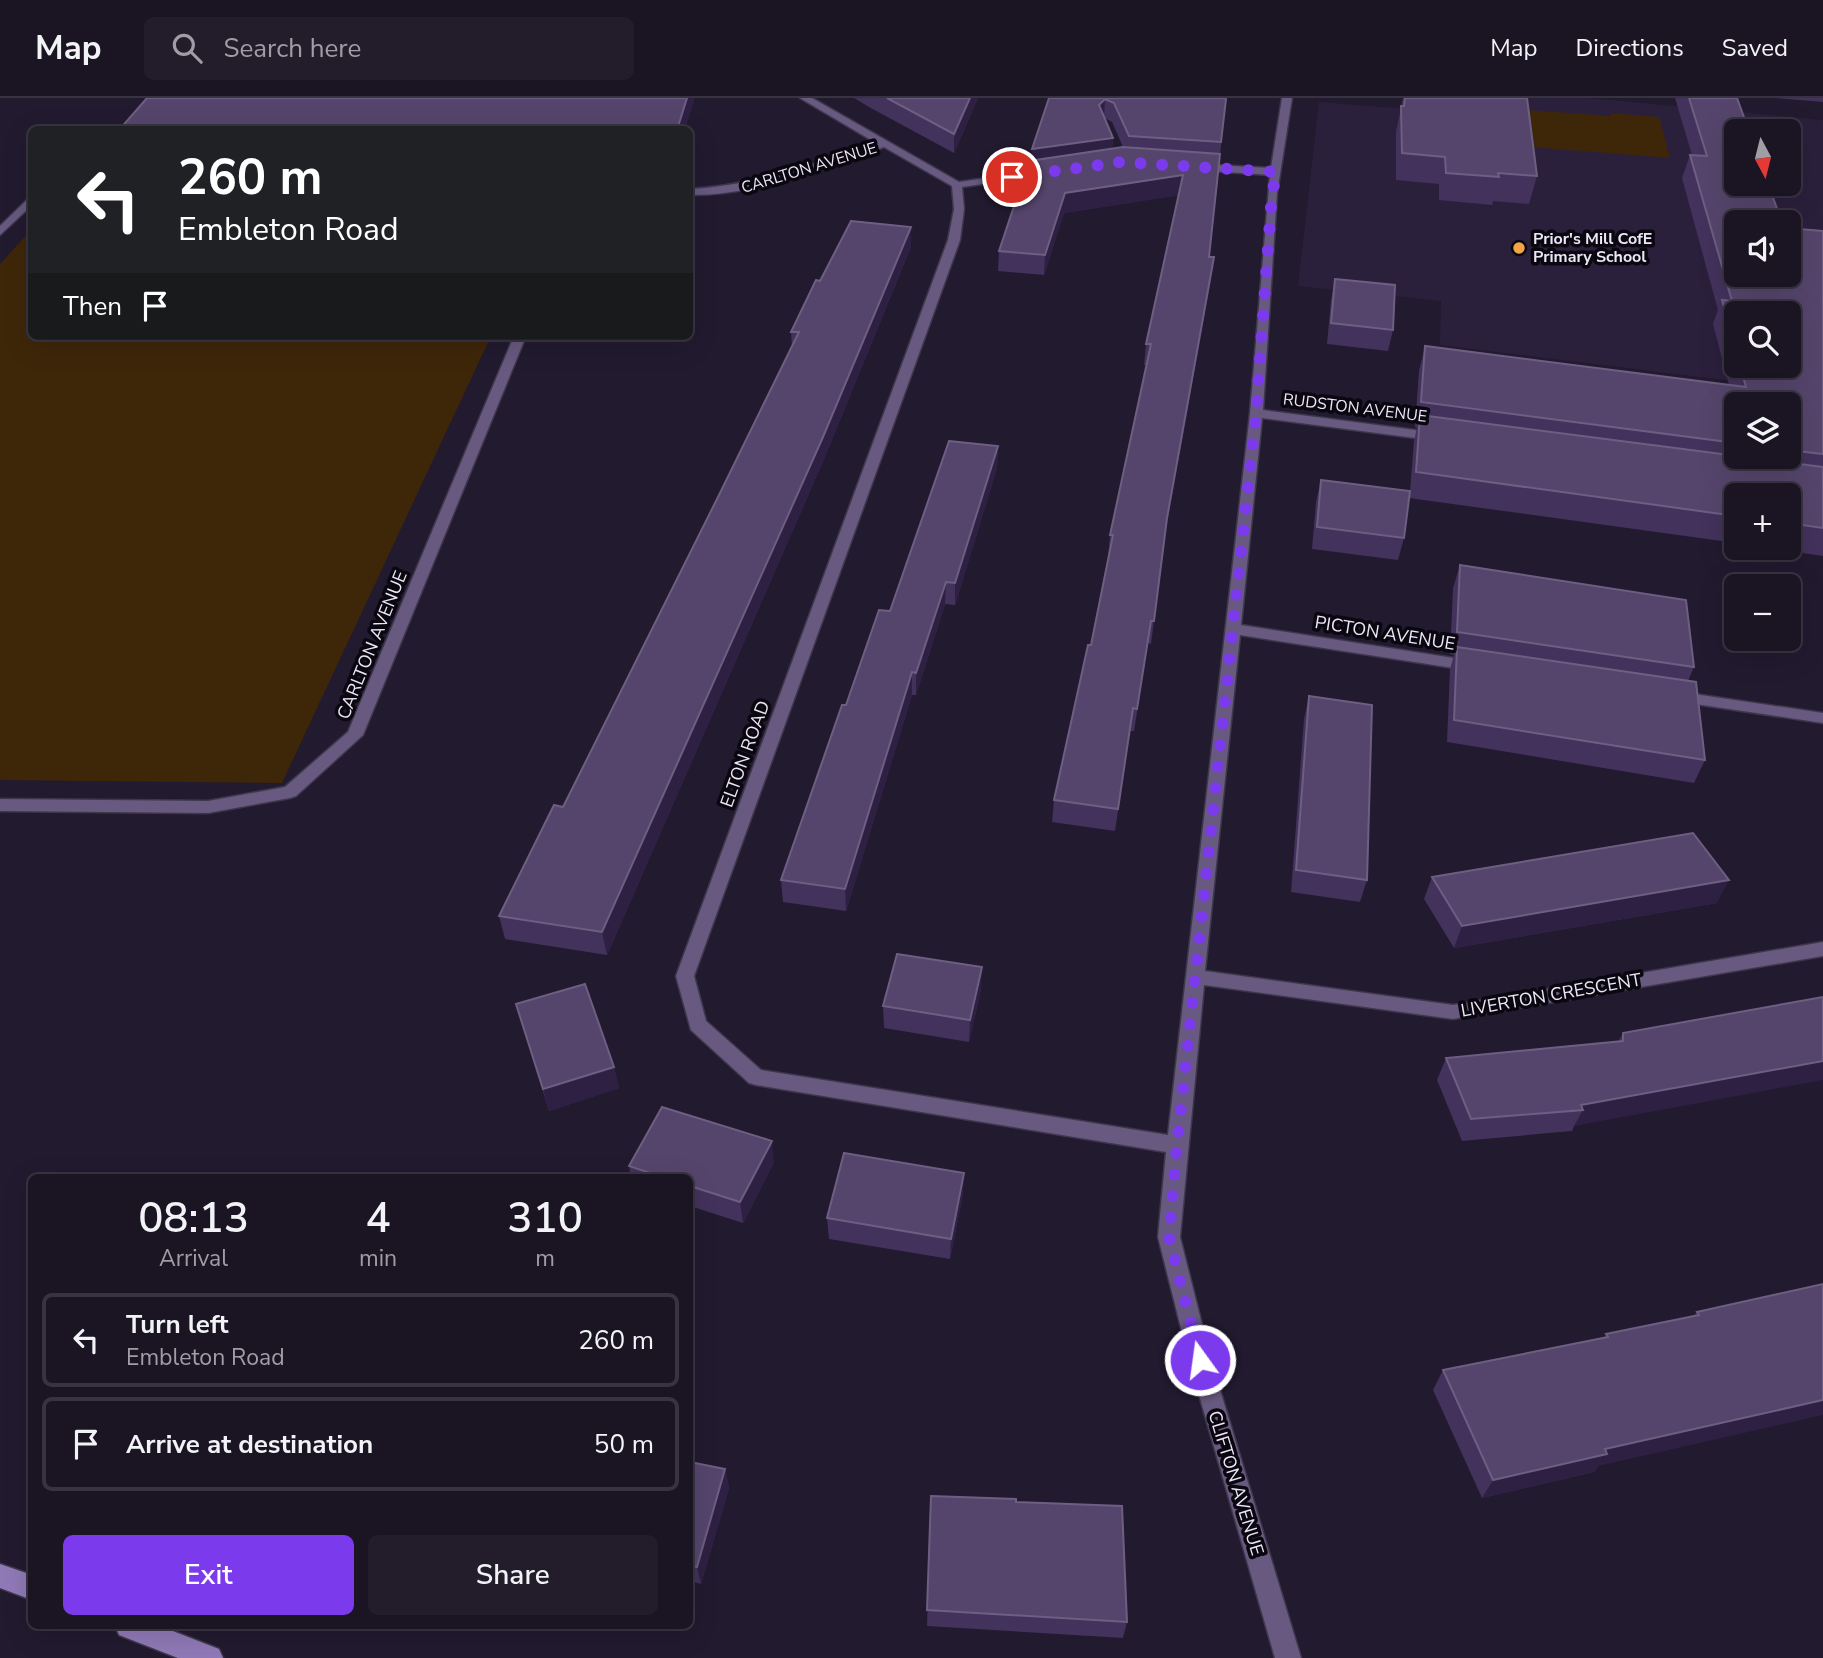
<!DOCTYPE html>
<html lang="en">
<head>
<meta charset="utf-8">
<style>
	body { margin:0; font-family:"Nunito Sans",sans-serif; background:#231d2b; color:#f1f3f6; height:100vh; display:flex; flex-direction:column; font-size:26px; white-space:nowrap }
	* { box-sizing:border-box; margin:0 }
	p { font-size:23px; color:#9f9ea6 }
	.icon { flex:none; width:38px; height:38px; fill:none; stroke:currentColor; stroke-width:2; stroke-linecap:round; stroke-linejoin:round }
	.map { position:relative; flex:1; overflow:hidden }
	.details { position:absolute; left:28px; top:1076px; width:665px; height:455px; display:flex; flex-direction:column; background:#1a1423; border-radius:10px; box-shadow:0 7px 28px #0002,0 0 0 2px #383341 }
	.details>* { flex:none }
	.hud { position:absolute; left:28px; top:28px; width:665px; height:214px; border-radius:10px; box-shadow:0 7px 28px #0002,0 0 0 2px #383341; background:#202124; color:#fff; overflow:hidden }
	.needle { width:46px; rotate:173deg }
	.fabs { position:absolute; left:1724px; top:21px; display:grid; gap:14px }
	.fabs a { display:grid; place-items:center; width:77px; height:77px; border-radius:10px; background:#1a1423; box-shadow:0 7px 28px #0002,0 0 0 2px #383341; font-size:35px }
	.pin { position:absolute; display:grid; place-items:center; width:60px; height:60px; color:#fff; margin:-30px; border:4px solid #fff; border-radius:50%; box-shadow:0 2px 7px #0007 }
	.me { position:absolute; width:77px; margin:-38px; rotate:346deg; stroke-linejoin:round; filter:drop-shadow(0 0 5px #0008) }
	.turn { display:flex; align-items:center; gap:24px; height:147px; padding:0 35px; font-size:32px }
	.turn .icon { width:91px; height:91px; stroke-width:2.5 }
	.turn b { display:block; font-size:49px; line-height:60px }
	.then { display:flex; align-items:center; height:66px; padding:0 35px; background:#0003; gap:14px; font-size:26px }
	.eta { display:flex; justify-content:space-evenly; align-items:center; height:119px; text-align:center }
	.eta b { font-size:42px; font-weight:600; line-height:49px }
	.cta { display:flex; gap:14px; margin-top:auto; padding:14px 35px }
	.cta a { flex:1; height:80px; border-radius:10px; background:#7c3aed; color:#fff; font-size:28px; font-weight:600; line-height:80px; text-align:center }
	.cta a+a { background:#231d2b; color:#f1f3f6 }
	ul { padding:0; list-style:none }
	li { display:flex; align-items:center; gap:21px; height:94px; margin:0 14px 10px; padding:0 21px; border:4px solid #383341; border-radius:10px }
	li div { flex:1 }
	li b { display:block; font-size:26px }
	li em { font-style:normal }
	header { display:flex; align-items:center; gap:42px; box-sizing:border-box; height:98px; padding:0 35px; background:#1a1423; border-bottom:2px solid #383341 }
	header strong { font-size:33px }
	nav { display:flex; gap:38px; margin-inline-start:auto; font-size:24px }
	.search { width:490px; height:63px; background:#231d2b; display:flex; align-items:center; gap:18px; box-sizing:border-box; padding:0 24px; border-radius:10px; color:#9f9ea6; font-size:26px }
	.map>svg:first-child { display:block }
	.built { fill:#2b203c; fill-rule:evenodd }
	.green { fill:#3e2609 }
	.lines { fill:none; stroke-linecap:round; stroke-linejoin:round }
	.street-casing { stroke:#3e374b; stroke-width:3 }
	.secondary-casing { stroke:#3e374b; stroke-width:3 }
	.street { fill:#67597f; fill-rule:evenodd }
	.secondary { fill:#9079b7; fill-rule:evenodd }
	.wall { fill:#43325c; fill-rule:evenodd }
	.shaded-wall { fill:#2e2043 }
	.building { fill:#55456c; stroke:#6d5e82; stroke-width:2 }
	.route { stroke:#7c3aed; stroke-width:12; stroke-dasharray:0 21.6 }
	.poi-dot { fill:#f5a345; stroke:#0a0710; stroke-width:2.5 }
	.labels { text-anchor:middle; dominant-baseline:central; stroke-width:7; stroke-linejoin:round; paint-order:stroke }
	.far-street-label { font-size:16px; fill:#ece7f6; stroke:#0a0710 }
	.far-poi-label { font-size:16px; font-weight:bold; fill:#ece7f6; stroke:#0a0710; text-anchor:start }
	.street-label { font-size:18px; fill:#ece7f6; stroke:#0a0710 }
</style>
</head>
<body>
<header>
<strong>Map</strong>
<div class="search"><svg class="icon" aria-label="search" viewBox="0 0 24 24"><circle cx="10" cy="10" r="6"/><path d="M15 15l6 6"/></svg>Search here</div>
<nav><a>Map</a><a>Directions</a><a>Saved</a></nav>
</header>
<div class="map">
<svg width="1823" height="1560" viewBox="0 0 1823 1560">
	<rect width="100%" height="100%" fill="#221a2f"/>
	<!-- built -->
	<path class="built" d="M 1432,0 L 1589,0 L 1823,22 L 1823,294 L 1440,247 L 1441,203 L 1298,188 L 1319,4 L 1432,13 ZM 1736,33 L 1788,33 L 1788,86 L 1736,86 ZM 1736,124 L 1788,124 L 1788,177 L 1736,177 ZM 1736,215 L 1788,215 L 1788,268 L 1736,268 Z"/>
	<!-- green -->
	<g class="green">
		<polygon points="1527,12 1611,18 1610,15 1659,19 1670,60 1532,49"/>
		<polygon points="31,132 32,238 491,238 282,685 0,682 0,166"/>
	</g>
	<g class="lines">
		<defs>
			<g id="street">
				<path d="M 800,0 L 812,0 L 959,84 L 1047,71 L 1052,74 L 1047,77 L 962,89 L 964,111 L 960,142 L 694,878 L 706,923 L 761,972 L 1168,1037 L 1250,315 L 1270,77 L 1196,72 L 1191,69 L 1196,66 L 1271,70 L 1282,0 L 1292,0 L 1277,95 L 1263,312 L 1438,335 L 1445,339 L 1438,343 L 1262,320 L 1241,527 L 1473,563 L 1481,568 L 1473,573 L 1240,537 L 1205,873 L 1453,907 L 1823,844 L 1823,858 L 1453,921 L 1204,887 L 1180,1139 L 1211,1262 L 1301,1560 L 1275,1560 L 1189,1262 L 1158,1139 L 1166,1054 L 756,987 L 749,985 L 691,932 L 676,878 L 948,142 L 954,111 L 952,88 L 884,49 C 820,72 758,97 690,97 L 690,91 C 756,87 814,67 876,45 Z"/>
				<polygon points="32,97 32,107 0,137 0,128"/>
				<polygon points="514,238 526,238 363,637 296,698 290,700 208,715 0,713 0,701 208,703 285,689 348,634"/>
				<polygon points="1674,593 1823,615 1823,625 1668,602 1666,598"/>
			</g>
			<g id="secondary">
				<polygon points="0,1466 32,1477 32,1502 0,1490"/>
				<polygon points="115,1528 160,1528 219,1551 223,1560 178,1560 119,1537"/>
			</g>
		</defs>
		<!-- street casing -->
		<use href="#street" class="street-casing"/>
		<!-- secondary casing -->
		<use href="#secondary" class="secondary-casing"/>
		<!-- street -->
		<use href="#street" class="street"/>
		<!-- secondary -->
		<use href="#secondary" class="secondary"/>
	</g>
	<!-- wall -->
	<g class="wall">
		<polygon points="854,0 978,0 954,55 869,9"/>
		<path d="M 1049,0 L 1226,1 L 1209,159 L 1211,180 L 1165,437 L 1151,546 L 1148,545 L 1134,633 L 1130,633 L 1115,733 L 1052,724 L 1054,702 L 1091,547 L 1108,459 L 1110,437 L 1146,267 L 1144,267 L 1146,246 L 1179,97 L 1064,115 L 1044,177 L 998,173 L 999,153 L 1032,62 L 1032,51 ZM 1105,20 L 1112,24 L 1123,49 L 1112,51 L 1113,40 Z"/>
		<polygon points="1403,0 1527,0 1537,78 1529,106 1493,103 1492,107 1439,102 1439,86 1396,82 1396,34"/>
		<path d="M 1675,0 L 1737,0 L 1736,177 L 1823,133 L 1823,458 L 1767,450 L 1788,450 L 1788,397 L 1736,397 L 1736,445 L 1409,400 L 1404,440 L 1398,462 L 1312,451 L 1316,404 L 1321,382 L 1410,393 L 1414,343 L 1417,330 L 1415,329 L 1419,273 L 1425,248 L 1729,287 L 1713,226 L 1718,212 L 1682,80 L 1690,57 L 1692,57 ZM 1736,215 L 1788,268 L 1736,268 ZM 1736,306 L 1788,306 L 1788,359 L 1736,359 Z"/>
		<polygon points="1775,0 1823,0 1823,4"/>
		<polygon points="911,149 824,361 607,857 505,841 499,818 563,709 718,399 792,249 791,234 820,183"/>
		<polygon points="1335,181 1393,232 1388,253 1327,246 1331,202"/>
		<polygon points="998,348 997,370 955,507 945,506 916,597 912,597 846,813 783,804 781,782 846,607 890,513"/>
		<polygon points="1460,467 1694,569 1688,583 1705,662 1694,685 1447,644 1450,571 1454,557 1450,556 1453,490"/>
		<polygon points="1309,598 1367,782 1360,804 1291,794 1304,621"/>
		<polygon points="1432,779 1717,805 1454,850 1424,801"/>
		<polygon points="981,891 969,944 884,930 883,908"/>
		<polygon points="1823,899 1574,1028 1572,1033 1462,1043 1437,982 1446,960 1618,944 1623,935"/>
		<polygon points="516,906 614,969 619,990 549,1013"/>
		<polygon points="774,1064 743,1125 690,1108 690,1080 631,1080 629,1068"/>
		<polygon points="963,1096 950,1161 829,1141 827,1120"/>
		<polygon points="1823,1186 1598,1368 1594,1374 1482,1400 1433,1292 1443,1272 1605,1239 1606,1236 1694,1218 1697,1214"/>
		<polygon points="690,1364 725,1371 729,1390 701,1486 690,1483"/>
		<polygon points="931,1398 1016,1404 1127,1524 1123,1540 927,1528"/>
	</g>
	<!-- shaded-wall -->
	<g class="shaded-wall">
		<polygon points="687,0 695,0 685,32 677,32"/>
		<polygon points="970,0 978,0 954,55 954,36"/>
		<polygon points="1105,1 1104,20 1099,7"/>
		<polygon points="1113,40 1111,59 1031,71 1032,51"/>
		<polygon points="1183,77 1181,97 1064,115 1044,177 1045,157 1065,95"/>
		<polygon points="911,129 911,149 824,361 607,857 602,834"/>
		<polygon points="1214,159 1211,180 1164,442 1167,420"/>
		<polygon points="998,348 997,370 955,507 955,485"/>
		<polygon points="946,484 945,506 916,597 916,575"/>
		<polygon points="912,574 912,597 846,813 845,791"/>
		<polygon points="1729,782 1717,805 1454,850 1462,828"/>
		<polygon points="982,869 981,891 969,944 970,922"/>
		<polygon points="1823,963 1823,982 1574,1028 1583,1012 1581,1007"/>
		<polygon points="614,969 619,990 549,1013 543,991"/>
		<polygon points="772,1043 774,1064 743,1125 740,1104"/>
		<polygon points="964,1075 963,1096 950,1161 951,1141"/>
		<polygon points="1823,1302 1823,1317 1598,1368 1594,1374 1482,1400 1493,1382 1605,1351"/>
		<polygon points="725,1371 729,1390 701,1486 697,1469"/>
	</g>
	<!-- building -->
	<g class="building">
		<polygon points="147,0 687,0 677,32 119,32"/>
		<polygon points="887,0 970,0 954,36"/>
		<polygon points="1049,0 1224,0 1226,1 1221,44 1129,38 1114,5 1105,1 1099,7 1113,40 1032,51"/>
		<polygon points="1405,0 1527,0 1537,78 1498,75 1499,79 1446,75 1445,59 1402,55 1401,8 1404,8"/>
		<polygon points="1689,0 1737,0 1749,33 1736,33 1736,86 1768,86 1782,124 1736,124 1736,177 1788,177 1788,130 1823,133 1823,356 1788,352 1788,306 1736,306 1736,345 1421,304 1425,248 1746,289 1740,268 1788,268 1788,215 1736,215 1736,252 1722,202 1732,203 1690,57 1707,58"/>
		<polygon points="1123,49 1220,56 1209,159 1214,159 1167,420 1154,523 1151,523 1137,611 1133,610 1118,711 1054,702 1088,547 1091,547 1113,437 1110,437 1151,246 1146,246 1183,77 1065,95 1045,157 999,153 1029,63"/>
		<polygon points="851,123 911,129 823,339 602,834 499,818 554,707 563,709 718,399 799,234 791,234 816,182 820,183"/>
		<polygon points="1335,181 1395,187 1393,232 1331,225"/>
		<polygon points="1420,317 1823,369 1823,430 1788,425 1788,397 1736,397 1736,418 1416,374"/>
		<polygon points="949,343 998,348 955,485 946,484 916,575 912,574 845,791 781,782 842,607 846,607 879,512 890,513"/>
		<polygon points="1321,382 1410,393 1404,440 1317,429"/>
		<polygon points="1460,467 1686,502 1694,569 1457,534"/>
		<polygon points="1457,549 1696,584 1705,662 1454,622"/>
		<polygon points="1309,598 1372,607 1367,782 1296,772"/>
		<polygon points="1693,735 1729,782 1462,828 1432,779"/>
		<polygon points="897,856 982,869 970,922 883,908"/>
		<polygon points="585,886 614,969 543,991 516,906"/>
		<polygon points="1823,899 1823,963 1581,1007 1583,1012 1471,1021 1446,960 1623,943 1623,935"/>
		<polygon points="662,1009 772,1043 740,1104 690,1088 690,1080 665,1080 629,1068"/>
		<polygon points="844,1055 964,1075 951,1141 827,1120"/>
		<polygon points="1823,1186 1823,1302 1605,1351 1607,1356 1493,1382 1443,1272 1608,1239 1606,1236 1699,1217 1697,1214"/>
		<polygon points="690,1364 725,1371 697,1469 690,1467"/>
		<polygon points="931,1398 1016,1401 1016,1404 1122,1408 1127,1524 927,1512"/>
	</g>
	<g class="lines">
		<!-- route -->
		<polyline class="route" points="1012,79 1121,64 1277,74 1272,95 1256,315 1177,1047 1169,1139 1200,1262"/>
	</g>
	<!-- markers -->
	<circle class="poi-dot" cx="1519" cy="150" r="7"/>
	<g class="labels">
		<!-- far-street labels -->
		<g class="far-street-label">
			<text transform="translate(809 70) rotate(-17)">CARLTON AVENUE</text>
			<text transform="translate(1355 310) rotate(7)">RUDSTON AVENUE</text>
		</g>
		<!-- far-poi labels -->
		<g class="far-poi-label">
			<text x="1533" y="141">Prior's Mill CofE<tspan x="1533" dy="18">Primary School</tspan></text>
		</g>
		<!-- street labels -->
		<g class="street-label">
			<text transform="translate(1385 535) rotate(9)">PICTON AVENUE</text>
			<text transform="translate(372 547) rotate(-68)">CARLTON AVENUE</text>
			<text transform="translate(745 656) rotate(-70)">ELTON ROAD</text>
			<text transform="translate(1551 897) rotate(-10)">LIVERTON CRESCENT</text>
			<text transform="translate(1236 1385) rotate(73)">CLIFTON AVENUE</text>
		</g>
	</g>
</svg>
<div class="fabs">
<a><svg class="needle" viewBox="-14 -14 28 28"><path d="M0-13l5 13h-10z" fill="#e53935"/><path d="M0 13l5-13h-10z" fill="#9f9ea6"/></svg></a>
<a><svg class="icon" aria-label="sound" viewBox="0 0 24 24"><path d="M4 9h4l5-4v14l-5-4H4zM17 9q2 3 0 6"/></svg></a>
<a><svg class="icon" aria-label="search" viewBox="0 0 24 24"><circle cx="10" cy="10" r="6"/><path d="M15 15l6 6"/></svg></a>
<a><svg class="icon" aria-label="layers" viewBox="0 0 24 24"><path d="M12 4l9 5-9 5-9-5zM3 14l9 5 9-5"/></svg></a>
<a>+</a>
<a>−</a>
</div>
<div class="pin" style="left:1012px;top:79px;background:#d93025"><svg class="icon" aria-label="arrive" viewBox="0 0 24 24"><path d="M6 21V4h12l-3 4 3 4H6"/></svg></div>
<svg class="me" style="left:1200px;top:1262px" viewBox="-20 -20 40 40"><circle r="17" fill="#7c3aed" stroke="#fff" stroke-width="3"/><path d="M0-11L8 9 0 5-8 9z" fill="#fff"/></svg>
<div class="hud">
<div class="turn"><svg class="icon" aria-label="left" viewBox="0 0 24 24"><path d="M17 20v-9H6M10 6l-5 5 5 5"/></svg><div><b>260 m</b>Embleton Road</div></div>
<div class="then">Then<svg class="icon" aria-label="arrive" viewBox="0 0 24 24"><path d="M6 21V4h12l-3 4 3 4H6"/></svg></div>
</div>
<section class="details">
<div class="eta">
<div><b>08:13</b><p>Arrival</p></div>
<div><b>4</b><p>min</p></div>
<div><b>310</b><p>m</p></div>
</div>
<ul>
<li><svg class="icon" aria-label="left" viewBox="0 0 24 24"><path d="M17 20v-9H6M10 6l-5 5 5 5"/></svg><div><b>Turn left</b><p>Embleton Road</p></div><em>260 m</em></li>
<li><svg class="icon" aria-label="arrive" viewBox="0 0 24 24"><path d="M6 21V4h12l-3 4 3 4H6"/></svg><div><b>Arrive at destination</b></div><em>50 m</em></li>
</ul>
<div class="cta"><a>Exit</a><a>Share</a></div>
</section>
</div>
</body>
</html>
